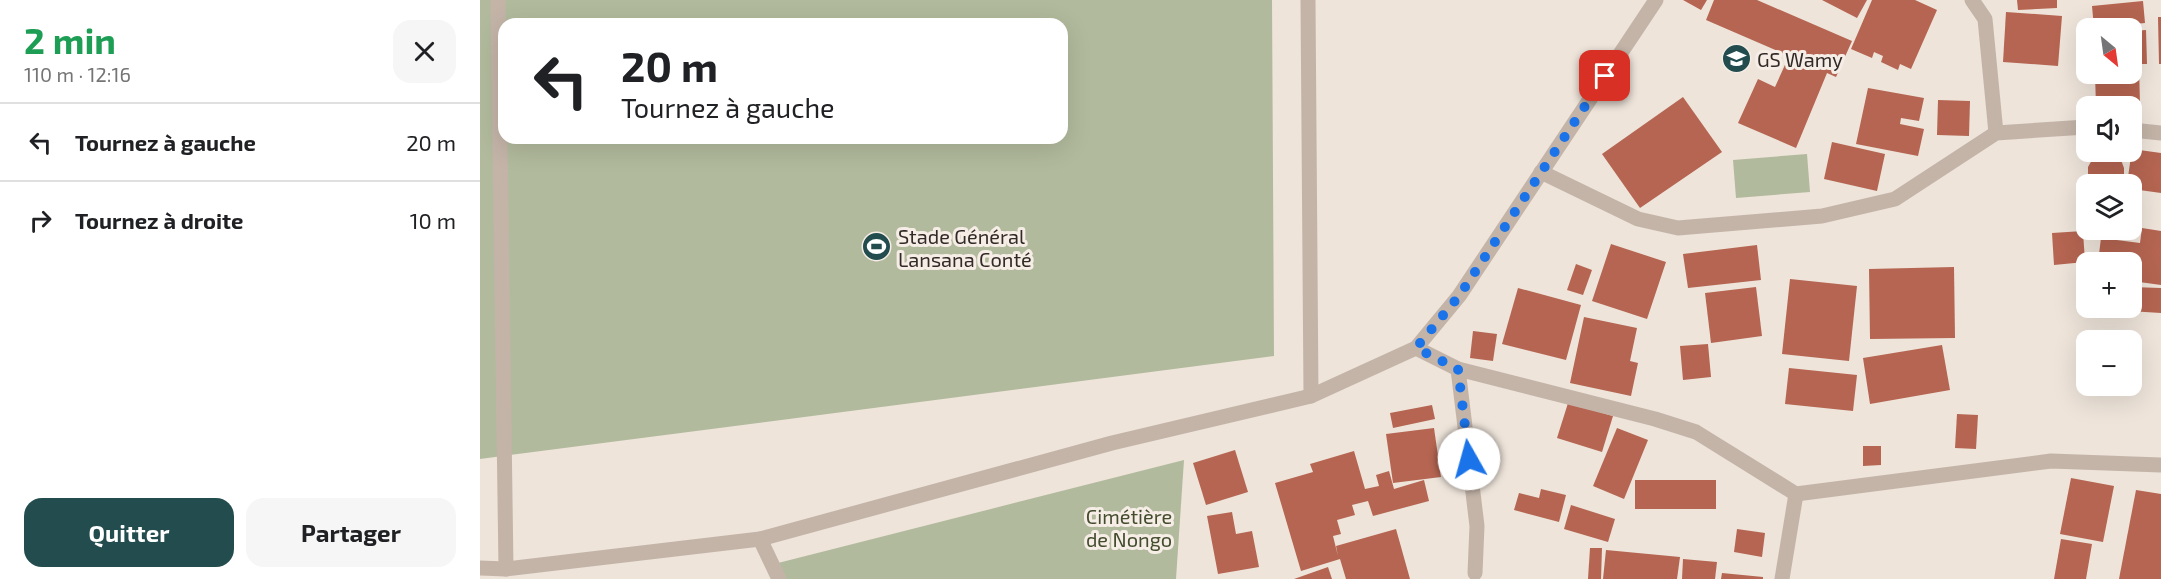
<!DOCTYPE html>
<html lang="fr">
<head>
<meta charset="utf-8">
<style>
	body { margin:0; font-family:"Exo 2",sans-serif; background:#f6f6f6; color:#202124; height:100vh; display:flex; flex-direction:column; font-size:22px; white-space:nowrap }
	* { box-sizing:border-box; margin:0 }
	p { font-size:20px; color:#757577 }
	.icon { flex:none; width:33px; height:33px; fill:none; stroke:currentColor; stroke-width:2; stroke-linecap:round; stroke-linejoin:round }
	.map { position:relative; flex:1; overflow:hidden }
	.sheet { display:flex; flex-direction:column; background:#fff; width:480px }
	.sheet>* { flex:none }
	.banner { position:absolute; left:18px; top:18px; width:570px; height:126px; border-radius:18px; box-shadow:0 6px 24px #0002; background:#fff; color:#202124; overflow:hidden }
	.needle { width:39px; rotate:151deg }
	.tools { position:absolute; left:1596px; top:18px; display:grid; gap:12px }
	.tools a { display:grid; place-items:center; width:66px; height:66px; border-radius:12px; background:#fff; box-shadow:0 6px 24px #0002; font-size:30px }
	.pin { position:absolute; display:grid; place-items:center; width:51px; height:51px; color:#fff; margin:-26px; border-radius:12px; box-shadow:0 3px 9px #0006 }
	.me { position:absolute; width:66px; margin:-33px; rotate:353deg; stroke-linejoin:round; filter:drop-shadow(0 0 4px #0008) }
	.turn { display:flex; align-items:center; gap:21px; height:126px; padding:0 24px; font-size:27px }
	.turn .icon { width:78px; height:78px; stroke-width:2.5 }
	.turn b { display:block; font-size:42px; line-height:51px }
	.round { display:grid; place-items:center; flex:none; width:63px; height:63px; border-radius:18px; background:#f6f6f6 }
	.summary { display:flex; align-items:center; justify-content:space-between; height:102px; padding:0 24px }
	h1 { font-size:36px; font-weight:700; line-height:45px; color:#1e9e55 }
	.primary-button { display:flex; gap:12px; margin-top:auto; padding:12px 24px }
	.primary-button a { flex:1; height:69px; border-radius:18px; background:#224c4e; color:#fff; font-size:24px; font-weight:700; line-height:69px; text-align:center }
	.primary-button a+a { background:#f6f6f6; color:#202124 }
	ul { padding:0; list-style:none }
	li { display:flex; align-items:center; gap:18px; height:78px; padding:0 24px; border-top:2px solid #e0e0e0 }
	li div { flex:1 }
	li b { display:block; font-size:22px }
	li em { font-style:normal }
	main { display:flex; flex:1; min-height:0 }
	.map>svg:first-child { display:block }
	.green { fill:#b2ba9d; fill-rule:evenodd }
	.building { fill:#b56551 }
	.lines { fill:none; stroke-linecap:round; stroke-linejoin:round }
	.minor { stroke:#c4b4a8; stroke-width:15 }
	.route { stroke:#1a73e8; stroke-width:10; stroke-dasharray:0 18 }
	.labels { text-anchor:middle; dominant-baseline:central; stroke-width:6; stroke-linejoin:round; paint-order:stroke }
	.poi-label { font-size:20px; fill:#322a27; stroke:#f6eee6; text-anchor:start }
	.park-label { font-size:20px; fill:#434d2e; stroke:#f6eee6 }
</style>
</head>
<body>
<main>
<section class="sheet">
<div class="summary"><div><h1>2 min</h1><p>110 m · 12:16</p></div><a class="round"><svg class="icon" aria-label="close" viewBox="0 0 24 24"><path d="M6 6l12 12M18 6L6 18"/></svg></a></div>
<ul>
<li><svg class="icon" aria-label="left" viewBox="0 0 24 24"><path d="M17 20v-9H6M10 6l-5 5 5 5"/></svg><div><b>Tournez à gauche</b></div><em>20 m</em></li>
<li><svg class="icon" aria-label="right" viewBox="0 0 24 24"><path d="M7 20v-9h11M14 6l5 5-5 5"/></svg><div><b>Tournez à droite</b></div><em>10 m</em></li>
</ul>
<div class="primary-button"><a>Quitter</a><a>Partager</a></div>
</section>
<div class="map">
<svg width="1681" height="579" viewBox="0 0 1681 579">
	<rect width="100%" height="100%" fill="#eee4da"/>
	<!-- green -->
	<g class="green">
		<path d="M 0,0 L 792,0 L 794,356 L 0,459 ZM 24,24 L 582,24 L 582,138 L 24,138 Z"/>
		<polygon points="1327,154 1330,192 1256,198 1253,160"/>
		<polygon points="704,460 696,579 306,579 298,563"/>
	</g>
	<!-- building -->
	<g class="building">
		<polygon points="1203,0 1227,0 1221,10"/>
		<polygon points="1234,0 1277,0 1372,41 1356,77 1347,73 1316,148 1258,123 1278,79 1295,87 1309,56 1226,20"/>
		<polygon points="1342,0 1387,0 1377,18"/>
		<polygon points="1392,0 1435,0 1457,10 1431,69 1420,64 1418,70 1401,62 1403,56 1394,52 1392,58 1371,49"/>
		<polygon points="1537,0 1577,0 1577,8 1538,10"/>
		<polygon points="1663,1 1665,23 1614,28 1612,6"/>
		<polygon points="1526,12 1582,16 1578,66 1523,62"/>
		<polygon points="1678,17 1681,17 1681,64 1679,64"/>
		<polygon points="1666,30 1667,64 1659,64 1660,106 1616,106 1615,74 1652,74 1652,31"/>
		<polygon points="1388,88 1444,98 1439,121 1421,118 1420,124 1444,129 1438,156 1376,144"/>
		<polygon points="1203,97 1242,152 1160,208 1122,154"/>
		<polygon points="1458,100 1490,101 1489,136 1457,135"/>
		<polygon points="1352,142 1405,154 1397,191 1344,179"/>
		<polygon points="1652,149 1681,153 1681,193 1652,189 1652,184 1647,184"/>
		<polygon points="1627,153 1634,155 1641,160 1644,168 1644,176 1638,184 1614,184 1608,175 1608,167 1612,160 1619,155"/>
		<polygon points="1662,228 1681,231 1681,285 1652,281 1652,262 1618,262 1621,238 1660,243"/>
		<polygon points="1603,231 1605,262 1574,265 1572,233"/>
		<polygon points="1131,244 1186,262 1167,319 1112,301"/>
		<polygon points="1277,245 1281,280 1208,288 1203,254"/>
		<polygon points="1096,264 1112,270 1103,295 1087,290"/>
		<polygon points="1474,267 1475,338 1390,339 1389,269"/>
		<polygon points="1310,279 1377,286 1369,361 1302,354"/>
		<polygon points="1276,287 1282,336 1231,343 1225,293"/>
		<polygon points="1652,287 1681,288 1681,313 1649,311 1649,308 1652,308"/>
		<polygon points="1038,288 1101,305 1086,360 1022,344"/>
		<polygon points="1104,317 1157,328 1150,361 1158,363 1151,396 1090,383"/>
		<polygon points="993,331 1017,334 1013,361 990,358"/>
		<polygon points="1228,344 1231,377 1203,380 1200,346"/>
		<polygon points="1462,345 1470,390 1390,404 1383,358"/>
		<polygon points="1309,368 1377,375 1373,411 1305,404"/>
		<polygon points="1088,403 1133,416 1122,452 1077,438"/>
		<polygon points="952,405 955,419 913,428 910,413"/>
		<polygon points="1477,414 1498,415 1496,449 1475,448"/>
		<polygon points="954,428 961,477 913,483 906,434"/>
		<polygon points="1137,428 1168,440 1144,499 1113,486"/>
		<polygon points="1383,446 1401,446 1401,465 1383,466"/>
		<polygon points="755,450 768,492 726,505 713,463"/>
		<polygon points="874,451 885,489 899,486 896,475 909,471 914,489 944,480 949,501 893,516 888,501 872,505 875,515 857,520 861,534 853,536 858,556 856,546 916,529 930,579 866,579 860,559 821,571 795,483 833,472 830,464"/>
		<polygon points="1591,478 1634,486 1623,542 1580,534"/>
		<rect x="1155" y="480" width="81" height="29"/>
		<polygon points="1061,489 1086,495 1079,522 1034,510 1039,493 1059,498"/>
		<polygon points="1656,490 1681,494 1681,579 1639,579"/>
		<polygon points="1091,505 1135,519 1128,542 1084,529"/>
		<polygon points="752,512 756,534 772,531 779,567 738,574 727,516"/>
		<polygon points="1257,529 1285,533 1282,557 1254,552"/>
		<polygon points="1581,539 1612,544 1606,579 1574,579"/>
		<polygon points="1110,548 1122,548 1121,579 1108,579"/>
		<polygon points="1126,550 1200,557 1197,579 1123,579"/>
		<polygon points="1203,559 1237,562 1235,579 1202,579"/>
		<polygon points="848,567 852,579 814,579"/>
		<polygon points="1242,573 1283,577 1283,579 1241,579"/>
	</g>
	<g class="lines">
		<!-- minor -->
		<g class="minor">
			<polyline points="18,0 26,569"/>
			<polyline points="828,0 831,396"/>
			<polyline points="1492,0 1505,19 1516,133"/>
			<polyline points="1652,130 1681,133"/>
			<polyline points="1061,172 1158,219 1198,228 1342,216 1415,199 1516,133 1606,127"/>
			<polyline points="936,348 978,369 1175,419 1216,432 1316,494 1571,461 1681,465"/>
			<polyline points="978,369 997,526 995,573"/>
			<polyline points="280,539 299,579"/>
			<polyline points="0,568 26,569 280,539 632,443 831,396 936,348 979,296 1176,0"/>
			<polyline points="1302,579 1316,494"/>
		</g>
	</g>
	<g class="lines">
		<!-- route -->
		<polyline class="route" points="989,459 978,369 936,348 979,296 1125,76"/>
	</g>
	<!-- icons -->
	<defs>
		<symbol id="school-disc" viewBox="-11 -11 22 22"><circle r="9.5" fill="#224c4e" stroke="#f6eee6"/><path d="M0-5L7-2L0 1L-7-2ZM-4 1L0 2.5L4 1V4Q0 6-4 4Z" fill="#fff"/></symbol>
		<symbol id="stadium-disc" viewBox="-11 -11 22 22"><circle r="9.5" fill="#224c4e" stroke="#f6eee6"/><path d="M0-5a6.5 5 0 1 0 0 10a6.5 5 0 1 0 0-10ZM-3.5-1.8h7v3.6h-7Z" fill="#fff"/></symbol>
	</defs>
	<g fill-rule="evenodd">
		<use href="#school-disc" x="1240" y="42" width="33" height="33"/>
		<use href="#stadium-disc" x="380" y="230" width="33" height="33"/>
	</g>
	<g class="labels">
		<!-- poi labels -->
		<g class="poi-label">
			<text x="1277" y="59">GS Wamy</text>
			<text x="418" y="236">Stade Général<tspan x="418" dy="23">Lansana Conté</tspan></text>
		</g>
		<!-- park labels -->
		<g class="park-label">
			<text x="649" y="516">Cimétière<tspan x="649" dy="23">de Nongo</tspan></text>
		</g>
	</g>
</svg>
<div class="tools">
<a><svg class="needle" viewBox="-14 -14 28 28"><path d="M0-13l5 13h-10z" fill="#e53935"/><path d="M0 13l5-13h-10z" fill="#757577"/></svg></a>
<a><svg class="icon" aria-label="sound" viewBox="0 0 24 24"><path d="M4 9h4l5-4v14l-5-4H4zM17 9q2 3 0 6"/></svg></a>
<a><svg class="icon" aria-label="layers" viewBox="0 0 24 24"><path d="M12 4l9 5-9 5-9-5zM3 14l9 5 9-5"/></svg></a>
<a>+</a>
<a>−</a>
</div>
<div class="pin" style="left:1125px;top:76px;background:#d93025"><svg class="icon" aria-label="arrive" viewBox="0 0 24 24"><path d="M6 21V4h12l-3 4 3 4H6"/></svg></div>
<svg class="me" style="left:989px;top:459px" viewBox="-20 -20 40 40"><circle r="19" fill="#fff"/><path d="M0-13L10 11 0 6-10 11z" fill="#1a73e8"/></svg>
<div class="banner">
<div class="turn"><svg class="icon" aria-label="left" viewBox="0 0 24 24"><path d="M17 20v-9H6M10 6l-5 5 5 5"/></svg><div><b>20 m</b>Tournez à gauche</div></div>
</div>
</div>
</main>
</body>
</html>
